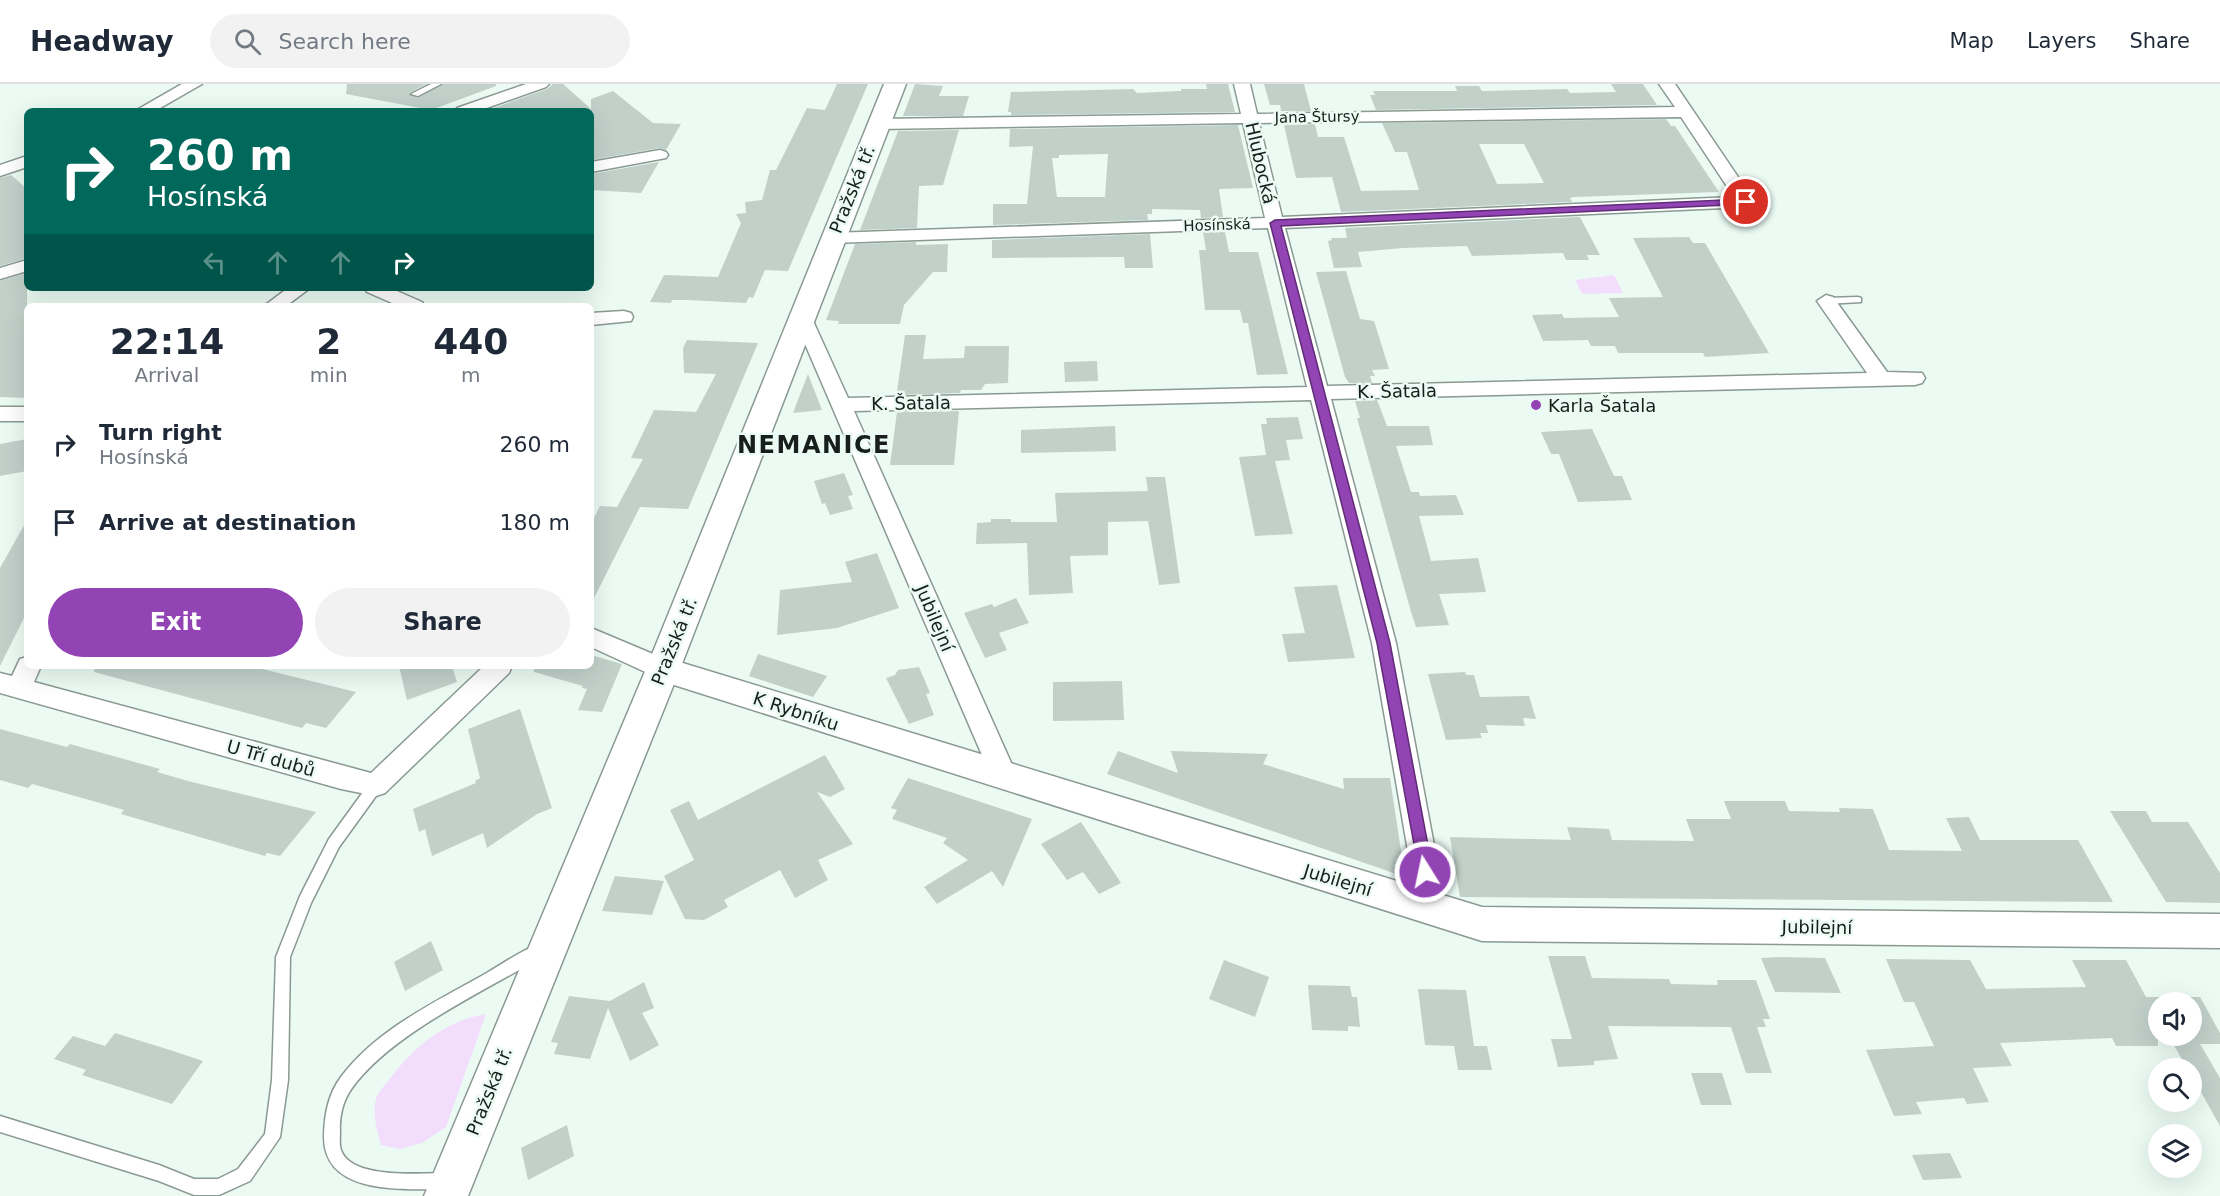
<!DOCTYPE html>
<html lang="en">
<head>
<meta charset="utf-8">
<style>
	body { margin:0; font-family:"DejaVu Sans",sans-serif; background:#f2f2f3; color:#1f2937; height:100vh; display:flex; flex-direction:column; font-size:22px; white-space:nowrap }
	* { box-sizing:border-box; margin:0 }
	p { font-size:20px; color:#747a83 }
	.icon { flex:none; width:33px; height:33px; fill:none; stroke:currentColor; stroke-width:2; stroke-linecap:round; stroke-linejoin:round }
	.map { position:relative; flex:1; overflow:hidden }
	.panel { position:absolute; left:24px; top:219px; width:570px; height:366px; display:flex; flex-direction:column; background:#fff; border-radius:9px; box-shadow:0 6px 24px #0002 }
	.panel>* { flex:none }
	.hud { position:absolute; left:24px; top:24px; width:570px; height:183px; border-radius:9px; box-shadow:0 6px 24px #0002; background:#00695c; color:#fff; overflow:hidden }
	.buttons { position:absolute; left:2148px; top:908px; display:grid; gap:12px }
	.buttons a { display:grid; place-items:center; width:54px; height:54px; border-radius:50%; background:#fff; box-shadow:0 6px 24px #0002; font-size:30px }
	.pin { position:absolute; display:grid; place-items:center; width:51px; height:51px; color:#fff; margin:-26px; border:3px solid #fff; border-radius:50%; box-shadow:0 2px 6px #0007 }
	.me { position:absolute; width:66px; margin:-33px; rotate:350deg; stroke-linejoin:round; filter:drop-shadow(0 0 4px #0008) }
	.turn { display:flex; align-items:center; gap:21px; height:126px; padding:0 24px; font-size:27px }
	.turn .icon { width:78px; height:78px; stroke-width:2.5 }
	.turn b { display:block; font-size:42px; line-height:51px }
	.lanes { display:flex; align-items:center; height:57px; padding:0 24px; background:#0003; justify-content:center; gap:30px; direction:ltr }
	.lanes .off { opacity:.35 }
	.eta { display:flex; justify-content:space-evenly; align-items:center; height:102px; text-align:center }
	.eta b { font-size:36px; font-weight:800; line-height:42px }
	.cta { display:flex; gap:12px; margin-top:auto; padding:12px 24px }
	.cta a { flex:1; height:69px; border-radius:36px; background:#9243b4; color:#fff; font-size:24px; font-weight:800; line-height:69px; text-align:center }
	.cta a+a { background:#f2f2f3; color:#1f2937 }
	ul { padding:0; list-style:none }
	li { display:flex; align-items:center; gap:18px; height:78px; padding:0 24px }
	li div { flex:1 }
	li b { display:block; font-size:22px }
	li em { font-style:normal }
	header { display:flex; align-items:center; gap:36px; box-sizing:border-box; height:84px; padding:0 30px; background:#fff; border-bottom:2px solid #e0e1e3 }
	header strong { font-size:28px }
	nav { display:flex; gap:33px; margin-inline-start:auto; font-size:21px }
	.search { width:420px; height:54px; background:#f2f2f3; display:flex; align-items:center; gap:15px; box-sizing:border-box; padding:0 21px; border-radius:33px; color:#747a83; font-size:22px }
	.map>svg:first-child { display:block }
	.green { fill:#f2defc }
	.building { fill:#c1d1ca; fill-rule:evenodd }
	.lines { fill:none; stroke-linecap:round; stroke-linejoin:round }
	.service-casing { stroke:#8a9992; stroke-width:3 }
	.minor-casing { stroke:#8a9992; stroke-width:3 }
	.tertiary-casing { stroke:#8a9992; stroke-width:3 }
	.secondary-casing { stroke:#8a9992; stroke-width:3 }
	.service { fill:#fff; fill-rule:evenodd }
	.minor { fill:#fff; fill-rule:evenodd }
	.tertiary { fill:#fff; fill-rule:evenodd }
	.secondary { fill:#fff; fill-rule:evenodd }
	.route { fill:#9243b4; stroke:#5f2c75; stroke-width:1.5 }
	.poi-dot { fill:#9243b4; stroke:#ebfbf4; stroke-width:2 }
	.labels { text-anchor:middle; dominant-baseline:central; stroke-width:5; stroke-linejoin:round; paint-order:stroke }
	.far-street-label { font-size:15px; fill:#181e1b; stroke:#ebfbf4 }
	.street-label { font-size:18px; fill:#181e1b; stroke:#ebfbf4 }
	.poi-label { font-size:18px; fill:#181e1b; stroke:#ebfbf4; text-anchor:start }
	.district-label { font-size:24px; font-weight:bold; letter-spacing:1.5px; fill:#181e1b; stroke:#ebfbf4 }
</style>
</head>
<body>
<header>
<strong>Headway</strong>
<div class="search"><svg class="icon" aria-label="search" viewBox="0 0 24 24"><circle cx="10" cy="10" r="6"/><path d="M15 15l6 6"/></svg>Search here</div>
<nav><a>Map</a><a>Layers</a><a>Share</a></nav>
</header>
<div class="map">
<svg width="2220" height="1112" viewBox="0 0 2220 1112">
	<rect width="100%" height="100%" fill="#ebfbf4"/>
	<!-- green -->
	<g class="green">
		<polygon points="1614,191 1623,209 1582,210 1575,196"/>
		<path d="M 486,930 L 446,1043 L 422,1059 L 400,1065 L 381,1061 C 377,1046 372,1030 376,1015 C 377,1009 385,1001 389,996 C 412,964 446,936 486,930 Z"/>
	</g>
	<!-- building -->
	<g class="building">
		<polygon points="347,0 426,0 409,9 417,14 443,0 496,0 496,2 431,26 346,10"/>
		<polygon points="553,0 563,0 591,25 591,15 613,7 653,39 681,40 666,66 660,64 591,76 591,27 485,27 547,5"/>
		<polygon points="837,0 868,0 788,187 765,186 753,214 749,213 746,219 688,216 672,216 671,219 650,218 664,191 718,193 741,139 736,130 746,129 745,118 762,116 770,86 776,86 807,24 825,26"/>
		<polygon points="915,0 943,2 939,12 969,12 963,32 903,32"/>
		<polygon points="1206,0 1228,0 1235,28 1011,31 1011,28 1008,28 1011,8 1133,5 1137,9 1181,7 1181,5 1207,5"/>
		<polygon points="1264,0 1304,0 1311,27 1281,27 1280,21 1270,21"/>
		<polygon points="1611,0 1643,0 1657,21 1376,26 1370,11 1375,11 1373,7 1457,7 1455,2 1479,2 1482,7 1567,5 1570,9 1616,8"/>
		<path d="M 1666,35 L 1671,42 L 1675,42 L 1719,108 L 1574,113 L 1570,114 L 1572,118 L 1341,128 L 1332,93 L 1296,94 L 1284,41 L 1315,40 L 1318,53 L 1344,53 L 1361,107 L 1419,106 L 1407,68 L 1395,68 L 1382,39 ZM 1479,60 L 1524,60 L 1544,99 L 1497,100 Z"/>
		<path d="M 1238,41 L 1253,104 L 1219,105 L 1223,133 L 1201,134 L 1200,126 L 1152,125 L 1152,130 L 1147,130 L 1148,136 L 993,141 L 993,120 L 1027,120 L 1033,62 L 1009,63 L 1010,45 ZM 1108,70 L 1105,113 L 1057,113 L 1052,74 L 1059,74 L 1059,71 Z"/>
		<polygon points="959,46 943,101 919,102 917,144 860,146 898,47"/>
		<polygon points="659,78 641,109 591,106 591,90"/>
		<polygon points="11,91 27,105 27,174 0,182 0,94"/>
		<polygon points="1580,133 1600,171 1587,171 1589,176 1566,176 1563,169 1472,172 1467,162 1403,164 1358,168 1362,183 1334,184 1328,157 1332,156 1331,154 1347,154 1345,144"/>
		<polygon points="1203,148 1225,148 1229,168 1258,168 1288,290 1257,291 1248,239 1243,239 1240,226 1205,226 1199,166 1206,166"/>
		<polygon points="1150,150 1153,184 1125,184 1124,173 992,174 992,156"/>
		<polygon points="1689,153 1693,159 1705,159 1769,269 1705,273 1703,269 1618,269 1615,262 1591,262 1588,256 1543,257 1532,231 1562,230 1564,234 1619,233 1609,214 1663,213 1633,154"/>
		<polygon points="916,158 916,161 948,160 947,188 933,188 904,221 900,240 838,240 839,237 826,236 855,160"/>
		<polygon points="1346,187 1360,235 1374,237 1389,285 1372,286 1375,292 1370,292 1372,299 1349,299 1345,293 1316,188"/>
		<polygon points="27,189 27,314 0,313 0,197"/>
		<polygon points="905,251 926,251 923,275 964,274 965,262 1009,262 1008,299 985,300 981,306 961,306 960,309 899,311 900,307 897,307"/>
		<polygon points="687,256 758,259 688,425 640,423 591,520 591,440 600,422 617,423 643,375 631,374 654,326 696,328 716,290 684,289 683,264"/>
		<polygon points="1097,277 1098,297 1065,298 1064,278"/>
		<polygon points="808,290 822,326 793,329 799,313"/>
		<polygon points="1377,316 1387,342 1429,342 1433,361 1396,362 1411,408 1419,408 1420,412 1456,411 1464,431 1419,432 1431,477 1478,474 1486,508 1439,510 1449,541 1416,543 1411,528 1357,334 1360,334 1355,317"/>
		<polygon points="959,327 954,381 890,381 897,328"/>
		<polygon points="1298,333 1303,355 1286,356 1290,376 1275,377 1293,450 1255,452 1239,373 1266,371 1261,340 1267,340 1266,334"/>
		<polygon points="1115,342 1116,367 1021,369 1021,346"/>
		<polygon points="1592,345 1614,392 1622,392 1632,416 1578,418 1559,370 1551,370 1541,348"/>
		<polygon points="27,355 27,387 0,392 0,360"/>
		<polygon points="844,389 853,411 848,412 853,425 830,431 825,419 822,420 814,397"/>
		<polygon points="1146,393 1165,393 1180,499 1159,501 1148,437 1108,438 1108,471 1070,472 1073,509 1029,511 1027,459 976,460 977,439 991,438 991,435 1011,435 1011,438 1057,438 1055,409 1148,407"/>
		<polygon points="27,436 27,528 0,582 0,484"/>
		<polygon points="877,469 899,524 837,544 777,551 780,506 852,498 845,478"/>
		<polygon points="1337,501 1355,574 1288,578 1282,550 1305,549 1294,503"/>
		<polygon points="1016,514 1029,539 999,549 1007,566 985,574 964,529 992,520 994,523"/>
		<polygon points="758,570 827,592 813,613 749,592"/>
		<polygon points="591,571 622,580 602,628 578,626 587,605 582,604 583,602 534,588 534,582 591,582"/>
		<polygon points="95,582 250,582 356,608 326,644 306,639 302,644 94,588"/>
		<polygon points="399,582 452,582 457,598 407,616"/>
		<polygon points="919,583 930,609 926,610 934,631 909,640 886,594 895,591 898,586"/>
		<polygon points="1465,588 1466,591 1474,591 1480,613 1529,612 1536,635 1523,634 1525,642 1486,641 1488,649 1480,649 1482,654 1446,656 1428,590"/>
		<polygon points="1122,597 1124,636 1053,637 1053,598"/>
		<polygon points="520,625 552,724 537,730 487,764 483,749 432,772 425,745 419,748 413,725 476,699 475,697 480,694 468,645"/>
		<polygon points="0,645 67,663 70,660 160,685 157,688 188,697 316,728 280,772 267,769 265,772 121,730 124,726 93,717 32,700 28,704 0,696"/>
		<polygon points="1118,667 1178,689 1171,667 1268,670 1263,680 1344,705 1343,694 1390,694 1405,793 1107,690"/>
		<polygon points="825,671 845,705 830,713 817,708 853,760 818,776 828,796 795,814 780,786 724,816 728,823 704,836 685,835 664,792 694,776 670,726 689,717 698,736"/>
		<polygon points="908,694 1032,735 1003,803 992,787 937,820 924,803 968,776 943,759 947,754 892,735 897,726 891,724"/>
		<polygon points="1724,717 1785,717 1789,727 1840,728 1839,724 1873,725 1889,766 1962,767 1946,734 1969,733 1980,756 2078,756 2113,818 1460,813 1450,753 1571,756 1567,743 1609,745 1612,756 1694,757 1686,735 1731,735"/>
		<polygon points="2110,727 2146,727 2152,738 2188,738 2220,789 2220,819 2166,818"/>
		<polygon points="1081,738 1121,799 1099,810 1083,788 1067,796 1041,760"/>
		<polygon points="615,792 664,797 652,831 602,827"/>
		<polygon points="431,857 443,886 405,907 394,878"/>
		<polygon points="1548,872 1585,872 1592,894 1669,895 1671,900 1718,901 1717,896 1756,896 1770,935 1763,935 1766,943 1757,943 1772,989 1746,989 1731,943 1608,942 1618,975 1594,977 1594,981 1558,983 1551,955 1572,955"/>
		<polygon points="1781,873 1825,874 1841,909 1775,908 1761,874"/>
		<polygon points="1886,875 1970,876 1986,905 2086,903 2072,876 2126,876 2146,913 2200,913 2220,949 2220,960 2200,960 2220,994 2220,1042 2192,992 2192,984 2187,984 2168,951 2192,951 2192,918 2158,918 2158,962 2116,962 2112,954 2000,959 2012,982 1973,984 1989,1018 1967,1020 1964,1014 1916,1018 1922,1030 1894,1032 1866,966 1934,962 1914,918 1904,918"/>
		<polygon points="1224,876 1269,893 1255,933 1209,915"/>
		<polygon points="644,898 654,924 642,929 659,961 630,977 608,924 590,975 554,970 558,959 551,958 569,912 610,917"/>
		<polygon points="1308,901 1350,902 1352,913 1357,913 1360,943 1348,942 1348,947 1312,946"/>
		<polygon points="1418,905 1466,906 1474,962 1487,962 1492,986 1458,986 1454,962 1425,961"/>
		<polygon points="115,949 170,966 203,977 172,1020 82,991 86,986 54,975 73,952 105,962"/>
		<polygon points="1691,989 1722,989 1732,1021 1701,1021"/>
		<polygon points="567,1041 574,1072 528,1096 521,1064"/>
		<polygon points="1950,1069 1962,1094 1923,1096 1912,1071"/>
	</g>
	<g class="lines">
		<defs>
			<g id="service">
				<polygon points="431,0 441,0 418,12 411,10"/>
				<polygon points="1858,213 1861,214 1861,218 1826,220 1821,217 1826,214"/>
				<polygon points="376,695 381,697 383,701 381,705 339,763 311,819 290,873 288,996 280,1053 250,1097 219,1111 194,1111 159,1097 0,1048 0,1032 159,1081 194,1095 218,1095 238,1085 265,1050 272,996 276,873 300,812 329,755 371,697"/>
				<path d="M 537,861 L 542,863 L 544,868 L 542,873 C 484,907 391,950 352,1004 C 343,1016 339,1033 340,1048 C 340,1053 339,1061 341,1066 C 351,1096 422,1089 447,1089 L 453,1091 L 455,1097 L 453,1103 L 447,1105 C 405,1105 325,1112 324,1054 C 324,1033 328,1010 341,993 C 376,946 435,918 485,890 C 502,880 519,868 537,861 Z"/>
			</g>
			<g id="minor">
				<polygon points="182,0 202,0 155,27 135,27"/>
				<polygon points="526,0 549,0 546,3 478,27 455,27 457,24"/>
				<path d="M 1234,0 L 1250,0 L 1257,30 L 1675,23 L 1659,0 L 1675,0 L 1755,118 L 1746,123 L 1285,144 L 1327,302 L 1867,289 L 1817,217 L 1826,211 L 1833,213 L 1887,288 L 1922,289 L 1925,294 L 1922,299 L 1915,301 L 1331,315 L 1396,559 L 1446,825 L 1442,834 L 1432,838 L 1422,834 L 1418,825 L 1372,559 L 1311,316 L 854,327 L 1017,692 L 1013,700 L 1004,703 L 995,700 L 991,692 L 793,232 L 802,226 L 809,228 L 848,314 L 1307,303 L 1268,144 L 832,159 L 823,154 L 832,149 L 1265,134 L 1243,39 L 879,45 L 871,40 L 879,35 L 1241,30 ZM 1681,33 L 1734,113 L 1282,133 L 1259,39 Z"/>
				<polygon points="660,66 666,68 668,71 666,74 591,88 591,78"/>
				<polygon points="27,72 27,83 0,92 0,81"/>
				<polygon points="27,176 27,187 0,195 0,184"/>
				<polygon points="288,204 310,204 286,222 264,222"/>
				<polygon points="365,204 390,204 422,218 424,222 399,222 367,208"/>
				<polygon points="624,227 631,229 633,233 631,237 591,241 591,229"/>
				<rect x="0" y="323" width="27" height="14"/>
				<polygon points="591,544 672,578 675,585 672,592 663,595 654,592 591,563"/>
				<polygon points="27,573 27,582 41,582 34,598 371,689 484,582 512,582 509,589 385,709 376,712 341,705 0,609 0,589 12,592 20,575"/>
			</g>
			<polygon id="tertiary" points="663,573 1482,823 2220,830 2220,864 1482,857 652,594 648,585 652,576"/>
			<polygon id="secondary" points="884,0 906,0 680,585 468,1112 424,1112 646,585"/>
		</defs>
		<!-- service casing -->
		<use href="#service" class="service-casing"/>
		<!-- minor casing -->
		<use href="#minor" class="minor-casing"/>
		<!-- tertiary casing -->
		<use href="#tertiary" class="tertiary-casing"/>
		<!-- secondary casing -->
		<use href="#secondary" class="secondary-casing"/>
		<!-- service -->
		<use href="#service" class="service"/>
		<!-- minor -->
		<use href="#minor" class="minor"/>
		<!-- tertiary -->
		<use href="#tertiary" class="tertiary"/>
		<!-- secondary -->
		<use href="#secondary" class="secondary"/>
	</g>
	<!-- route -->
	<polygon class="route" points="1746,115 1751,118 1749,120 1281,142 1390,559 1433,788 1431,793 1425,795 1420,793 1377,559 1270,139 1275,136"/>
	<!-- markers -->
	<circle class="poi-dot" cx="1536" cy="321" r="6"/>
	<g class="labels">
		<!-- far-street labels -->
		<g class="far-street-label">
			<text transform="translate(1317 33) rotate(-1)">Jana Štursy</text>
			<text transform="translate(1217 141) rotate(-2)">Hosínská</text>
		</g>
		<!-- street labels -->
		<g class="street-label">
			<text transform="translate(1261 79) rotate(77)">Hlubocká</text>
			<text transform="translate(852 105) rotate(-68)">Pražská tř.</text>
			<text transform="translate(1397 307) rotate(-1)">K. Šatala</text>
			<text transform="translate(911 319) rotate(-1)">K. Šatala</text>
			<text transform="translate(935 534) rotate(67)">Jubilejní</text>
			<text transform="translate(674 557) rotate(-68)">Pražská tř.</text>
			<text transform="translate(796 627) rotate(18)">K Rybníku</text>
			<text transform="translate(271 674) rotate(16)">U Tří dubů</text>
			<text transform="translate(1338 796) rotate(17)">Jubilejní</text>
			<text transform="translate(1817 843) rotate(1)">Jubilejní</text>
			<text transform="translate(489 1007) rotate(-68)">Pražská tř.</text>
		</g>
		<!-- poi labels -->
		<g class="poi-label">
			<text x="1548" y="321">Karla Šatala</text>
		</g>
		<!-- district labels -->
		<g class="district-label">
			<text x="814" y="361">NEMANICE</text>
		</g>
	</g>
</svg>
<div class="buttons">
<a><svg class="icon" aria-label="sound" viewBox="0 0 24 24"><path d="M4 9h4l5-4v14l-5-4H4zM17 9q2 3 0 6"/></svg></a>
<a><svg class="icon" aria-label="search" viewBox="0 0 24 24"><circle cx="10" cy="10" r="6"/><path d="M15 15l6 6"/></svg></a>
<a><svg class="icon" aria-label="layers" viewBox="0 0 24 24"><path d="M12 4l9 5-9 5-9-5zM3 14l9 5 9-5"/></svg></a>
</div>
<div class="pin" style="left:1746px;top:118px;background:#d93025"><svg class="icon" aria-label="arrive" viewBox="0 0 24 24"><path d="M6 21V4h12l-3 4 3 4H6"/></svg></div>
<svg class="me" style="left:1425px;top:788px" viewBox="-20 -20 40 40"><circle r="17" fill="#9243b4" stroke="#fff" stroke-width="3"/><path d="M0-11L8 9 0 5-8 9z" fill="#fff"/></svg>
<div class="hud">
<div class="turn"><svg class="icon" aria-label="right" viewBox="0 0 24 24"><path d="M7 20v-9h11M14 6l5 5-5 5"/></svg><div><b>260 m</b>Hosínská</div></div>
<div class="lanes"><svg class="icon off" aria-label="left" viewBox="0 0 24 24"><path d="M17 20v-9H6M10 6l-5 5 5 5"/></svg><svg class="icon off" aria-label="ahead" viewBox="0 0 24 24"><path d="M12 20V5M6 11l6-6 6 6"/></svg><svg class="icon off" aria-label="ahead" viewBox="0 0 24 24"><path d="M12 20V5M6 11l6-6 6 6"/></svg><svg class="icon" aria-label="right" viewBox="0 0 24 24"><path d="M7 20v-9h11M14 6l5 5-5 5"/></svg></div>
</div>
<section class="panel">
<div class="eta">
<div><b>22:14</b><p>Arrival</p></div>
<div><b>2</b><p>min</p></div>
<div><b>440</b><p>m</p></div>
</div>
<ul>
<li><svg class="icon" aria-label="right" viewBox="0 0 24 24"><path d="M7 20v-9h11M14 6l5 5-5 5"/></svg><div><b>Turn right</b><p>Hosínská</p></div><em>260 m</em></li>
<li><svg class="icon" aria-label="arrive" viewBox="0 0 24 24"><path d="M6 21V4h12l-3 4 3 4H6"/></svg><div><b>Arrive at destination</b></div><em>180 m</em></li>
</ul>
<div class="cta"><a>Exit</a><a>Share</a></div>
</section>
</div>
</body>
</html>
